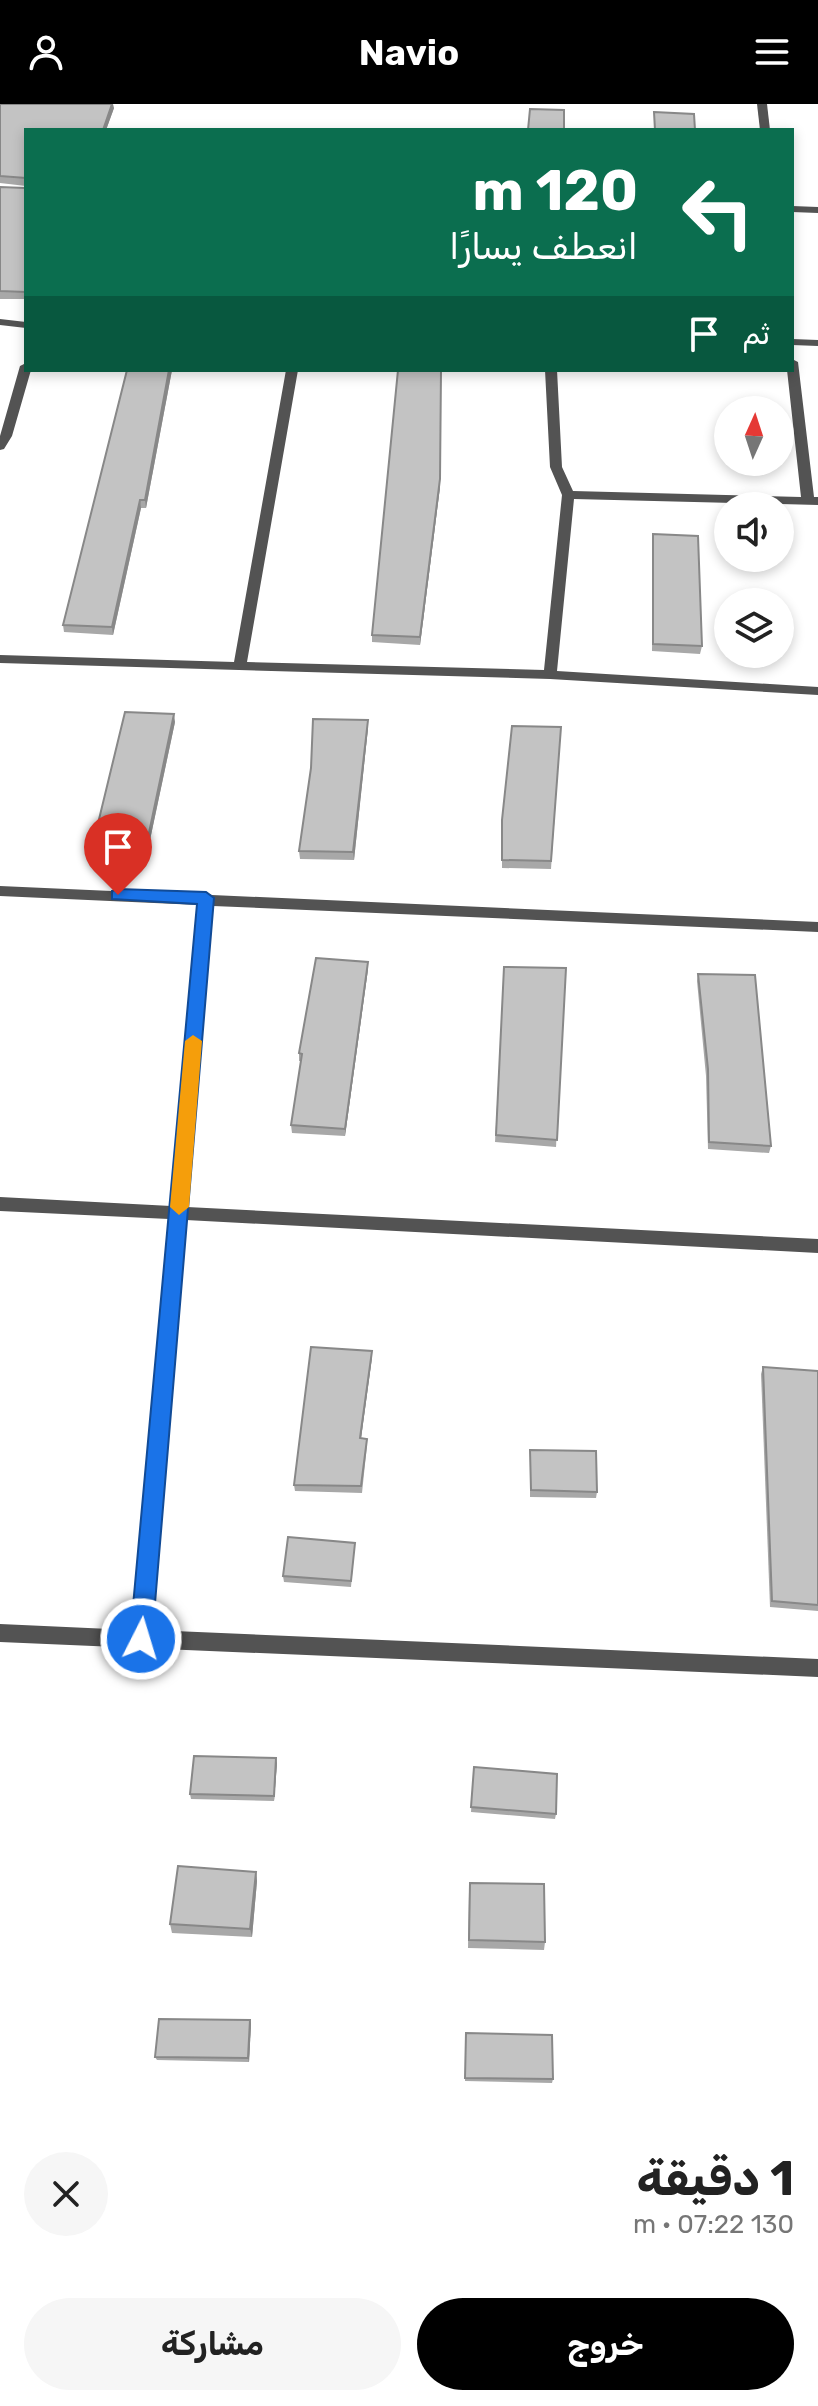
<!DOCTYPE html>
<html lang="ar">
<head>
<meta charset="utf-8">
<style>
	body { margin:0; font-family:Rubik,Vazirmatn,sans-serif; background:#f6f6f6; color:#222; direction:rtl; height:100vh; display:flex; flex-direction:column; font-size:30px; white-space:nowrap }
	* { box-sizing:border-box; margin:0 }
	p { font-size:26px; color:#767676 }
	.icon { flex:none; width:44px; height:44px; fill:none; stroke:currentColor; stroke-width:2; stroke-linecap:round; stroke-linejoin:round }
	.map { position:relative; height:2022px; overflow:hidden; direction:ltr }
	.sheet { display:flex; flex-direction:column; background:#fff; flex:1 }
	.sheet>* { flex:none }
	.banner { position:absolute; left:24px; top:24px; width:770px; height:244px; border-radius:0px; box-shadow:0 4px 12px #0003; direction:rtl; background:#0b6e4f; color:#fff; overflow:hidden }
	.needle { width:52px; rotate:3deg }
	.tools { position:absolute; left:714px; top:292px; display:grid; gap:16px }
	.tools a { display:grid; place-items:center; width:80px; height:80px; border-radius:50%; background:#fff; box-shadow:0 4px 12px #0003; font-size:40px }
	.pin { position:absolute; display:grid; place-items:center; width:68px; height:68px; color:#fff; margin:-82px -34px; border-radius:50% 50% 50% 0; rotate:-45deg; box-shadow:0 0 8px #0007 }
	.pin .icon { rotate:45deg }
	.me { position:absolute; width:88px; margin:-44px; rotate:5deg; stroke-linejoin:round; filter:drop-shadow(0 0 6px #0008) }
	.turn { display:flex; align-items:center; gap:28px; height:168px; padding:0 24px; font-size:36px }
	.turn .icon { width:104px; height:104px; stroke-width:2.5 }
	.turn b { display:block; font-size:56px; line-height:68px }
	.then { display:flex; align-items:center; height:76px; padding:0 24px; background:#0003; gap:16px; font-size:30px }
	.round { display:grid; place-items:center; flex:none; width:84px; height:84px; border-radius:42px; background:#f6f6f6 }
	.summary { display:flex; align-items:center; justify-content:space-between; height:136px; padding:0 24px }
	h1 { font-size:48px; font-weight:700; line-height:60px }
	.primary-button { display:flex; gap:16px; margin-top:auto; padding:16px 24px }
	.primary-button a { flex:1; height:92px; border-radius:48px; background:#000; color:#fff; font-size:32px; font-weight:700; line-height:92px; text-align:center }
	.primary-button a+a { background:#f6f6f6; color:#222 }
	header { display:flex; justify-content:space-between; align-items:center; height:104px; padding:0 24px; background:#000; color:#fff; font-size:36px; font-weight:700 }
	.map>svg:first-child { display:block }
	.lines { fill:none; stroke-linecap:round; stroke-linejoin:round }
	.minor { fill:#535353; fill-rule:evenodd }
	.wall { fill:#a8a8a8 }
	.shaded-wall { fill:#888 }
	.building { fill:#c3c3c3; stroke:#888; stroke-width:2 }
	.route { fill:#1a73e8; stroke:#114b97; stroke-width:2 }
	.slow { fill:#f59e0b }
</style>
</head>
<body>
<header><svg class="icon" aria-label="menu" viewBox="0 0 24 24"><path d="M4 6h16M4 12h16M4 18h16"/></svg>Navio<svg class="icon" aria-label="person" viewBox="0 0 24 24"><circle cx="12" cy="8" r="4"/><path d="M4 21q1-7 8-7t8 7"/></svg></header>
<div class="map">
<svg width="818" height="2022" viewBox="0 0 818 2022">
	<rect width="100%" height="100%" fill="#fff"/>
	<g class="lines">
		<!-- minor -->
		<g class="minor">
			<polygon points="757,0 767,0 770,26 760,26"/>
			<polygon points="792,102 818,103 818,109 792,108"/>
			<polygon points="0,215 26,218 26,224 0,221"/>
			<polygon points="792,235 818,236 818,242 792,241"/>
			<polygon points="792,255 798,258 814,393 818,393 818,401 574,395 557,567 818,583 818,591 550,575 0,559 0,551 234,558 286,266 298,266 247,558 544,566 562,391 550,363 545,266 557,266 562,363 573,387 801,393 787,266 792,266"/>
			<polygon points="26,259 26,266 31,266 12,332 4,345 0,346 0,332 20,262"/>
			<polygon points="0,782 201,791 206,789 212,791 818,818 818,828 213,802 187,1103 818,1135 818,1149 186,1116 151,1526 818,1555 818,1573 0,1538 0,1520 132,1526 169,1115 0,1107 0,1093 171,1102 198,801 0,792"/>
		</g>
	</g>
	<!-- wall -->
	<g class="wall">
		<polygon points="0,0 114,4 106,26 26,26 26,195 0,195 0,83 25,84 26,82 0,79"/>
		<polygon points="127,266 172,266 146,404 141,404 113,531 64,528 63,521"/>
		<polygon points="440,383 420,541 372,538 372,531"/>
		<polygon points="653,430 702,542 700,550 652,547"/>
		<polygon points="175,618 147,750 95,747 93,740"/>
		<polygon points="561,623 551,765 502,764 502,716"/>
		<polygon points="368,624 354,756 300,755 299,747"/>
		<polygon points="368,858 368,865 345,1032 292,1029 291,1021 301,957 299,957 299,949"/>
		<polygon points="566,864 556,1043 495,1038 504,870"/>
		<polygon points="698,870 771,1042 769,1049 708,1045 706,972 697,877"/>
		<polygon points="372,1253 361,1335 367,1335 367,1341 362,1389 295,1387 294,1381"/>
		<polygon points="763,1263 818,1267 818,1507 770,1503 761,1270"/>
		<polygon points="530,1346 597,1388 596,1394 530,1393"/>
		<polygon points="355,1439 351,1483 284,1478 283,1472"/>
		<polygon points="277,1659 274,1697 191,1695 190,1690"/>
		<polygon points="474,1663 556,1710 555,1715 471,1708"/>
		<polygon points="256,1768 257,1777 252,1833 172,1829 170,1820"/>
		<polygon points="469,1788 545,1838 544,1846 468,1844"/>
		<polygon points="250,1916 251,1920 249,1958 157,1956 155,1953"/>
		<polygon points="466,1929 553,1975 552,1979 465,1977"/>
	</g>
	<!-- shaded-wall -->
	<g class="shaded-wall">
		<polygon points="112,0 113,0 114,4 106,26 103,26"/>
		<polygon points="169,266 172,266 146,404 145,396"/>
		<polygon points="440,375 440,383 420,541 420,533"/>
		<polygon points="140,396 141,404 113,531 112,523"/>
		<polygon points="174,610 175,618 147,750 146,743"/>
		<polygon points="368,616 368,624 354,756 353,748"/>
		<polygon points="368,858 368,865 345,1032 345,1025"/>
		<polygon points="372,1247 372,1253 360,1341 360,1334"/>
		<polygon points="276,1654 277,1659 274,1697 274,1692"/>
		<polygon points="256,1768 257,1777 252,1833 250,1825"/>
		<polygon points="250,1916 251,1920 249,1958 248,1954"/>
	</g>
	<!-- building -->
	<g class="building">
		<polygon points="0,0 112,0 103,26 26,26 26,74 0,72"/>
		<polygon points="530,5 564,6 564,26 528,26"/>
		<polygon points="654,8 694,10 695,26 655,26"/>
		<polygon points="26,80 26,188 0,187 0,83 25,84"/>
		<polygon points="127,266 169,266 145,396 140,396 112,523 63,521"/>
		<polygon points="398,266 441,266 440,375 420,533 372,531"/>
		<polygon points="653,430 698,432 702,542 653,540"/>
		<polygon points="125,608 174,610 146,743 93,740"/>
		<polygon points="313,615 368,616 353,748 299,747 311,664"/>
		<polygon points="512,622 561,623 551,757 502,756 502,716"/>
		<polygon points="316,854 368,858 345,1025 291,1021 302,950 299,949"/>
		<polygon points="504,863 566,864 557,1036 496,1031"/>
		<polygon points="698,870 755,871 771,1042 709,1038 708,965"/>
		<polygon points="311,1243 372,1247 360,1334 367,1335 361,1382 294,1381"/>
		<polygon points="763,1263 818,1267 818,1501 772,1497"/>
		<polygon points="530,1346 596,1347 597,1388 531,1386"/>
		<polygon points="288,1433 355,1439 351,1477 283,1472"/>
		<polygon points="194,1652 276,1654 274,1692 190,1690"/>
		<polygon points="474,1663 557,1670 556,1710 471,1703"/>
		<polygon points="178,1762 256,1768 250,1825 170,1820"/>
		<polygon points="470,1779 544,1780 545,1838 469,1836"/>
		<polygon points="159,1915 250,1916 248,1954 155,1953"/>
		<polygon points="466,1929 552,1931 553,1975 465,1974"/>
	</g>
	<!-- route -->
	<polygon class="route" points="118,785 206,788 214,794 152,1535 149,1542 141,1545 133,1542 130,1535 197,800 112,795 112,787"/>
	<!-- slow -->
	<polygon class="slow" points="193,931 202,937 189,1103 179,1111 170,1103 185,937"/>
</svg>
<div class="tools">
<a><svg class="needle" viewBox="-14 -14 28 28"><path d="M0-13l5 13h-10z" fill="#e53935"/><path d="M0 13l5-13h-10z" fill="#767676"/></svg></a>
<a><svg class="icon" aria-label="sound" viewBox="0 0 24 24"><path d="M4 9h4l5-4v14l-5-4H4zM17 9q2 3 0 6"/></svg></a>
<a><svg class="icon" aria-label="layers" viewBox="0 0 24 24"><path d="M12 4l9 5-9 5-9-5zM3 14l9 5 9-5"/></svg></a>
</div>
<div class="pin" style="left:118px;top:791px;background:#d93025"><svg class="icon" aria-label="arrive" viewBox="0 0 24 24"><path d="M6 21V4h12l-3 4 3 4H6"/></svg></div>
<svg class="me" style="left:141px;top:1535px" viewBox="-20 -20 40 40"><circle r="17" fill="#1a73e8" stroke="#fff" stroke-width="3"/><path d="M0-11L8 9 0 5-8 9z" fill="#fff"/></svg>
<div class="banner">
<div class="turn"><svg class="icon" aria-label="left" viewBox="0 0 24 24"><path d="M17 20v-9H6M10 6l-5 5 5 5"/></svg><div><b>120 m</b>انعطف يسارًا</div></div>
<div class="then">ثم<svg class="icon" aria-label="arrive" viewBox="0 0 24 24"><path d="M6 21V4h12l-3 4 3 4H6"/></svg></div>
</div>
</div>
<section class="sheet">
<div class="summary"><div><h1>1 دقيقة</h1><p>130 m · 07:22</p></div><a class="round"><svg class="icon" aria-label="close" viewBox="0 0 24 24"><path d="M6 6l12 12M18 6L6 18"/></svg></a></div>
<div class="primary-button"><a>خروج</a><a>مشاركة</a></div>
</section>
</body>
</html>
